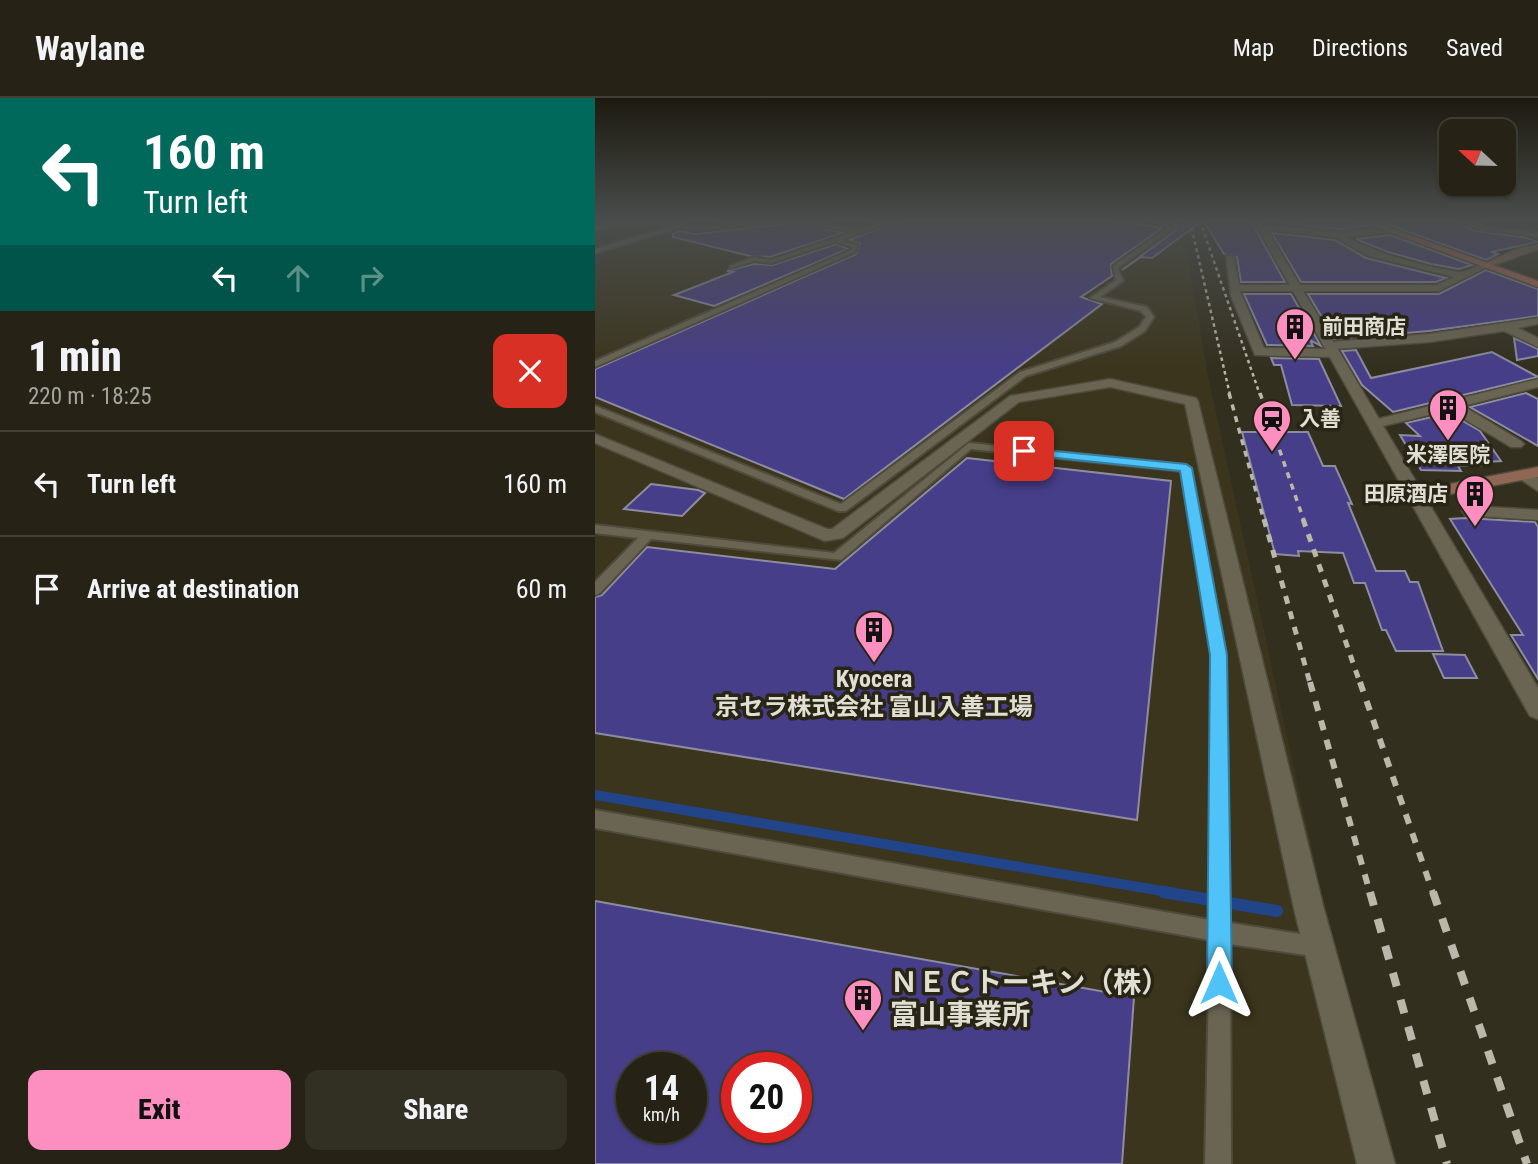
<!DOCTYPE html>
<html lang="en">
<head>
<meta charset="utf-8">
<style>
	body { margin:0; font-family:"Roboto Condensed","Noto Sans JP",sans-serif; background:#322f23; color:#f1f3f6; height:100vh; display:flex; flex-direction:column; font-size:26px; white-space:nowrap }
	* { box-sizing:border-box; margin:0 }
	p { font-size:23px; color:#a4a4a1 }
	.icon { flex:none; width:38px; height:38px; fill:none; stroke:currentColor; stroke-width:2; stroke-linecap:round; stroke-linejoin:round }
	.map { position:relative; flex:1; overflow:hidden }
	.side { display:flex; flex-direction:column; background:#262316; width:595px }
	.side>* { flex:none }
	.top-card { background:#00695c; color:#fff; overflow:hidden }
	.needle { width:46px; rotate:292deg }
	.controls { position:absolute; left:844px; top:21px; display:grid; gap:14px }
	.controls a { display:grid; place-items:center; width:77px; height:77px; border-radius:14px; background:#262316; box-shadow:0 2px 5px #0004,0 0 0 2px #424035; font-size:35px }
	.speed { position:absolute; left:21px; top:954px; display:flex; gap:14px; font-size:35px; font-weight:700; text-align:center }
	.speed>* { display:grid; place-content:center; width:91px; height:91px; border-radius:50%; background:#262316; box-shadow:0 2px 5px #0004,0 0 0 2px #424035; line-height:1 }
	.speed small { font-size:18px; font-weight:400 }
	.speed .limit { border:10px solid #d22; background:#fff; color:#111 }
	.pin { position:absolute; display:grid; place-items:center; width:60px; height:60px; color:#fff; margin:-30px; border-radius:14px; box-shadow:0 4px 10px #0006 }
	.me { position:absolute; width:77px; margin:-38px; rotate:0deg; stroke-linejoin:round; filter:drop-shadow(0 0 5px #0008) }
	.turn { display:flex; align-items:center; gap:24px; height:147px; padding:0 28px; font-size:32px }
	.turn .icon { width:91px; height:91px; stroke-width:2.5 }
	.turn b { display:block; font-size:49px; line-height:60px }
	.lanes { display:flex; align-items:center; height:66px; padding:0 28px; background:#0003; justify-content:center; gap:35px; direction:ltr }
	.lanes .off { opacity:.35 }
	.round { display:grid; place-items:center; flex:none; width:74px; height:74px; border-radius:14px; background:#322f23 }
	.head { display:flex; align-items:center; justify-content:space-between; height:119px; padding:0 28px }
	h1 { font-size:42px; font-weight:800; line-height:52px }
	.primary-button { display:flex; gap:14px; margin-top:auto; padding:14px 28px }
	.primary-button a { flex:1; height:80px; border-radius:14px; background:#fd8ec0; color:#111; font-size:28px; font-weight:800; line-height:80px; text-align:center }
	.primary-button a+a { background:#322f23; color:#f1f3f6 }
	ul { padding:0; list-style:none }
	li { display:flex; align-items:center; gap:21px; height:105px; padding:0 28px; border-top:2px solid #424035 }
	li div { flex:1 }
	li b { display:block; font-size:26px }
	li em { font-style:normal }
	header { display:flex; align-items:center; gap:42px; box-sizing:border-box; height:98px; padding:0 35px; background:#262316; border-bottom:2px solid #424035 }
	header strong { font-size:33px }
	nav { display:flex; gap:38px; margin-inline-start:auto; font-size:24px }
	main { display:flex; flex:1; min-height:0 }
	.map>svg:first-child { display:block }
	.built { fill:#3b351d; fill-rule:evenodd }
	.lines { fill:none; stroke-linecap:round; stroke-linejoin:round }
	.stream-far2 { stroke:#224489; stroke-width:3.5 }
	.stream-far1 { stroke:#224489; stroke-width:10 }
	.stream { stroke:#224489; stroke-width:12 }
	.building { fill:#473e8a; stroke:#8d8da0; stroke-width:2; fill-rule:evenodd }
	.service-casing { stroke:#4e4b3c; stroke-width:4 }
	.minor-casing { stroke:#4e4b3c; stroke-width:3 }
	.tertiary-casing { stroke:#4e4b3c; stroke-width:3 }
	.secondary-casing { stroke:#4e4b3c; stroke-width:3 }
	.primary-casing { stroke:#4e4b3c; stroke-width:3 }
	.service { fill:#6a6553; fill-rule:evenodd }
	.minor { fill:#6a6553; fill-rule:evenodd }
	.tertiary { fill:#6a6553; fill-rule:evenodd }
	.secondary { fill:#8f6752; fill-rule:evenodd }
	.primary { fill:#b36952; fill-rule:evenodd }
	.rail-far4 { stroke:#bab7ab; stroke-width:2.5; stroke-dasharray:3.5 3.5; stroke-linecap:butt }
	.rail-far3 { stroke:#bab7ab; stroke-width:3.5; stroke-dasharray:6 6; stroke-linecap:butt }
	.rail-far2 { stroke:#bab7ab; stroke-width:5; stroke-dasharray:8 8; stroke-linecap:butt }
	.rail-far1 { stroke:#bab7ab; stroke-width:6; stroke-dasharray:10 10; stroke-linecap:butt }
	.rail { stroke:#bab7ab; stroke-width:8; stroke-dasharray:14 14; stroke-linecap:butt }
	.route { fill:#4fc3f7; stroke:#337fa1; stroke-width:2 }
	.labels { text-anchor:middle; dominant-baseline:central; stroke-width:7; stroke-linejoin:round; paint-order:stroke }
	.far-poi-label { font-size:21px; font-weight:bold; fill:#e1ded4; stroke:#292515; text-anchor:start }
	.poi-label { font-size:24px; font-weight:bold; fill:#e1ded4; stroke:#292515 }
	.near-poi-label { font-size:28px; font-weight:bold; fill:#e1ded4; stroke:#292515; text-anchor:start }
</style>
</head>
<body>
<header>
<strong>Waylane</strong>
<nav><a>Map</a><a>Directions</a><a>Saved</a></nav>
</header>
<main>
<section class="side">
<div class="top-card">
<div class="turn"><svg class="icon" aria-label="left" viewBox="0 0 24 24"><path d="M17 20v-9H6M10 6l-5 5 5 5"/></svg><div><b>160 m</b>Turn left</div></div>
<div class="lanes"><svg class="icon" aria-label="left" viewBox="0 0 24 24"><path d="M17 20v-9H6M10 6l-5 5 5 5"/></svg><svg class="icon off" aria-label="ahead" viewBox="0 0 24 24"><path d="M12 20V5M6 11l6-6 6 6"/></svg><svg class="icon off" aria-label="right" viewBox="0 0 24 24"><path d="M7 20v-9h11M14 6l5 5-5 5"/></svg></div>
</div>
<div class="head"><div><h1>1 min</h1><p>220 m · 18:25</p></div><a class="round" style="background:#d93025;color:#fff"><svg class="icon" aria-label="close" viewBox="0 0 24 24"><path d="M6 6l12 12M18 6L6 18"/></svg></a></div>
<ul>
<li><svg class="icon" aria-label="left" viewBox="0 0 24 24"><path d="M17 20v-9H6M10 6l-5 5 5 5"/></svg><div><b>Turn left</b></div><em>160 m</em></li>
<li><svg class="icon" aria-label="arrive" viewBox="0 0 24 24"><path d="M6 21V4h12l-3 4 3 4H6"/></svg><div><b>Arrive at destination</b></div><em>60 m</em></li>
</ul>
<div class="primary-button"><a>Exit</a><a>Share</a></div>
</section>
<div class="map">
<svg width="943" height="1066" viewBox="0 0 943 1066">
	<rect width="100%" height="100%" fill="#332f1e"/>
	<!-- built -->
	<path class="built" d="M 0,123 L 569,123 L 582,132 L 591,151 L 613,278 L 786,1066 L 0,1066 ZM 37,970 L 96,970 L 96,1029 L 37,1029 ZM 142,970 L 201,970 L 201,1029 L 142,1029 Z"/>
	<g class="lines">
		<!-- stream-far2 -->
		<polyline class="stream-far2" points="811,182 859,195"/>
		<!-- stream-far1 -->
		<polyline class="stream-far1" points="0,697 579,795"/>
		<!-- stream -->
		<polyline class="stream" points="568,794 682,813"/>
	</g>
	<!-- building -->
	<g class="building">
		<polygon points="196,123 248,135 175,159 155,158 78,139 78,135 85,133 100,136 193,126"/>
		<polygon points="303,123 524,123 567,130 516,166 517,178 486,199 507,206 249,401 0,299 0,271 261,156 265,146 254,142"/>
		<polygon points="570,123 607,123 557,160 546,159 527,172 581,132 580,128"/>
		<polygon points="609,123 656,123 690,184 646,184 642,159 629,156"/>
		<polygon points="670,123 762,123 772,128 743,131"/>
		<polygon points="783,123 860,123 880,133 932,140 943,144 896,154 903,156 891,162"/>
		<polygon points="677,135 740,142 771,160 851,180 841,184 706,184"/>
		<polygon points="795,137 877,167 864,171 836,166 793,154 761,141"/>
		<polygon points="241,146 253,151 119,208 79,197 138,174 132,173 135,172 159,166 178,167"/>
		<polygon points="891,172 943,191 943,218 834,233 740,241 713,196 844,196"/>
		<polygon points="649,196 696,196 726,248 715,242 718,248 672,247"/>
		<polygon points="919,240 943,251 943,258 922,262"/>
		<polygon points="761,252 776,280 897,254 943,279 798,314 767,287 747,253"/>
		<polygon points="676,260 724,261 746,308 697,307 686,267 679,267"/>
		<polygon points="931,295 943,301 943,348 875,309"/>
		<polygon points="854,315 885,333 906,363 889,364 892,367 863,368 866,373 826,372 805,337 825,338 811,325"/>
		<polygon points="647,334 713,334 728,368 740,368 757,406 753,405 781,473 810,473 815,484 823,484 848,553 801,553 791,532 787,532 770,485 759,485 748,455 703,453 704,458 680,456"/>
		<polygon points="372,360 576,383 542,722 0,635 0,499 7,497 52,449 240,471"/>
		<polygon points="56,386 103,392 110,395 87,418 29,411"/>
		<polygon points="870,420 940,424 943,429 943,581 916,537 928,537 855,421"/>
		<polygon points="838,556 870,557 882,580 849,580"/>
		<path d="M 0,803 L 539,899 L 527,1066 L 0,1066 ZM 37,970 L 96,970 L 96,1029 L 37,1029 ZM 142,970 L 201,970 L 201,1029 L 142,1029 Z"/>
	</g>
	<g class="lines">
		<defs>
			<g id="service">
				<polygon points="33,123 80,125 100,129 193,123 100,133 85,130 0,155 0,151 78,128 40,125 0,132 0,128"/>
				<polygon points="199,123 265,131 293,123 300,123 248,141 248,143 263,147 260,154 0,269 0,263 256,152 257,149 243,145 242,143 177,165 159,163 135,170 135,168 159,159 175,162 258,134"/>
				<polygon points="559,123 565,123 579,130 523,170 528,183 505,199 552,209 559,219 550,233 526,248 431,278 251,413 243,413 0,314 0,308 3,309 246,406 425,274 520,244 544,229 551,219 546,213 495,200 521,182 518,168 572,130"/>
				<polygon points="374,345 591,367 596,370 631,557 635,825 724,839 731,842 734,849 731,856 724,859 635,846 636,1066 610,1066 615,842 0,730 0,712 615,822 617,557 586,373 376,351 246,462 56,441 5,495 0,497 0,484 43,440 0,435 0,427 239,455"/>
			</g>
			<g id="minor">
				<path d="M 862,123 C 876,122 888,128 902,130 C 916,132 929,130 943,134 L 943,140 C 916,132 886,137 862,123 Z"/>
				<path d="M 667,127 L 743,134 L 793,129 L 796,134 L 752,139 C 785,157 826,168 864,174 C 875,175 883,162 894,168 L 844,193 L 645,193 L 669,250 L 733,251 L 729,248 L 735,244 L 834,236 L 943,220 L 943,226 L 923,230 L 943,240 L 943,249 L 909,233 L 834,244 L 739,251 L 745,255 L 739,259 L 660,257 L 636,198 L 631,157 L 639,159 L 644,187 L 842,187 L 859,179 L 772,157 L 741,139 L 664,131 Z"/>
				<polygon points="515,281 601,300 603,303 729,811 800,1066 762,1066 699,811 590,306 515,289 424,304 248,440 230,443 0,345 0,336 232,431 237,431 415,298"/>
				<polygon points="943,281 943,289 868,308 926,343 929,346 926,349 916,349 854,312 780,330 773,326 775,323"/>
				<polygon points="929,373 943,380 943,393 921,378"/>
				<polygon points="876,408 943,412 943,422 870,417 867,413 870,409"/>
			</g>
			<polygon id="tertiary" points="659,123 667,123 943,590 943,621 935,618"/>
			<g id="secondary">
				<path d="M 943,146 L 943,152 C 930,154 892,173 884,168 L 921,151 Z"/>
				<polygon points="943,369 943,379 819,403 811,398 819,393"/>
			</g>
			<polygon id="primary" points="765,123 776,123 943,183 943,189"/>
		</defs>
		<!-- service casing -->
		<use href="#service" class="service-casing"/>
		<!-- minor casing -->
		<use href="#minor" class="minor-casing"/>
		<!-- tertiary casing -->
		<use href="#tertiary" class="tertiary-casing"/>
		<!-- secondary casing -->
		<use href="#secondary" class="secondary-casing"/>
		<!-- primary casing -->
		<use href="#primary" class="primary-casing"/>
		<!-- service -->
		<use href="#service" class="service"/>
		<!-- minor -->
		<use href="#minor" class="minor"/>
		<!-- tertiary -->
		<use href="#tertiary" class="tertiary"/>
		<!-- secondary -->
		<use href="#secondary" class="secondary"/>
		<!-- primary -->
		<use href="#primary" class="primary"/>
		<!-- rail-far4 -->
		<g class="rail-far4">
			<polyline points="595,123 635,297"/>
			<polyline points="605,123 665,297"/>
		</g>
		<!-- rail-far3 -->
		<g class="rail-far3">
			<polyline points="634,295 669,423"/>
			<polyline points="665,295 709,423"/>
		</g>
		<!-- rail-far2 -->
		<g class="rail-far2">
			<polyline points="669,421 715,585"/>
			<polyline points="708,421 765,585"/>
		</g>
		<!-- rail-far1 -->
		<g class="rail-far1">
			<polyline points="715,584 775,795"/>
			<polyline points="765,584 838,795"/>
		</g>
		<!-- rail -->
		<g class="rail">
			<polyline points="775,794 852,1066"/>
			<polyline points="838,794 932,1066"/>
		</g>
	</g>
	<!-- sky -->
	<linearGradient id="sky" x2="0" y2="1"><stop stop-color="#1c1a10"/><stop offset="0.45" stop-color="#4a4d4c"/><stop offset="1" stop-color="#4a4d4c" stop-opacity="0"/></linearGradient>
	<rect width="943" height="272" fill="url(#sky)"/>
	<!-- route -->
	<polygon class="route" points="429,350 591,366 597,370 632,557 637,885 633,894 624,897 616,894 612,885 615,557 585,373 424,356 424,351"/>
	<!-- icons -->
	<defs>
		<symbol id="building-pin" viewBox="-11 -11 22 30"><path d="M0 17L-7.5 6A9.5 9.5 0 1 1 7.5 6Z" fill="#fd8ec0" stroke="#292515"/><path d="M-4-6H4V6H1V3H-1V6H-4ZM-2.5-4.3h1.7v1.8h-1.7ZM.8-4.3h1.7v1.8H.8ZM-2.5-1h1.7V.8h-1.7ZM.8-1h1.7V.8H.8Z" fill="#111"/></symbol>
		<symbol id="station-pin" viewBox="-11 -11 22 30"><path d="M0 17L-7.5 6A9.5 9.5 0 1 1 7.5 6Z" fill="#fd8ec0" stroke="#292515"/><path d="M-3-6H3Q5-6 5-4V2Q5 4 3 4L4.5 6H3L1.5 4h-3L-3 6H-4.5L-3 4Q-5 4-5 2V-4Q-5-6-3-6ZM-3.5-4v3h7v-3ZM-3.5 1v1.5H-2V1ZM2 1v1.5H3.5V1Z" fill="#111"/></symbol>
	</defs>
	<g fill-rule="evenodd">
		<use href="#building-pin" x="678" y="207" width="44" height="60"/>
		<use href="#building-pin" x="831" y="288" width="44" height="60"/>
		<use href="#station-pin" x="655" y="299" width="44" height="60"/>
		<use href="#building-pin" x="858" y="374" width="44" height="60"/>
		<use href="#building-pin" x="257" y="510" width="44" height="60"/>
		<use href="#building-pin" x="246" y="878" width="44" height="60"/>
	</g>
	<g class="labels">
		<!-- far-poi labels -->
		<g class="far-poi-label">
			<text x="727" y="229">前田商店</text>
			<text x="704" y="321">入善</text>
			<text x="853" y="357" text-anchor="middle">米澤医院</text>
			<text x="853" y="396" text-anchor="end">田原酒店</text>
		</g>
		<!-- poi labels -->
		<g class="poi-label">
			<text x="279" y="581">Kyocera<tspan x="279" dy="28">京セラ株式会社 富山入善工場</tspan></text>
		</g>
		<!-- near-poi labels -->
		<g class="near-poi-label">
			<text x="295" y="884">ＮＥＣトーキン（株）<tspan x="295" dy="32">富山事業所</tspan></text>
		</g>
	</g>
</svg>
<div class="controls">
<a><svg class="needle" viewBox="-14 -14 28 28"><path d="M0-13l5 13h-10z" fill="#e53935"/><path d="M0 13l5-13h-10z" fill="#a4a4a1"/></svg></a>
</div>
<div class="speed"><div>14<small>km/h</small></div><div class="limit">20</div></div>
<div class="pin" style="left:429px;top:353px;background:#d93025"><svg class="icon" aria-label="arrive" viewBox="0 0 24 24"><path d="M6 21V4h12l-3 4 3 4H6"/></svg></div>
<svg class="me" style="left:624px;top:885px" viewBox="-20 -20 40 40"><path d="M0-17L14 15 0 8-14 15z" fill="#4fc3f7" stroke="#fff" stroke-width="4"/></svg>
</div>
</main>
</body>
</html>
